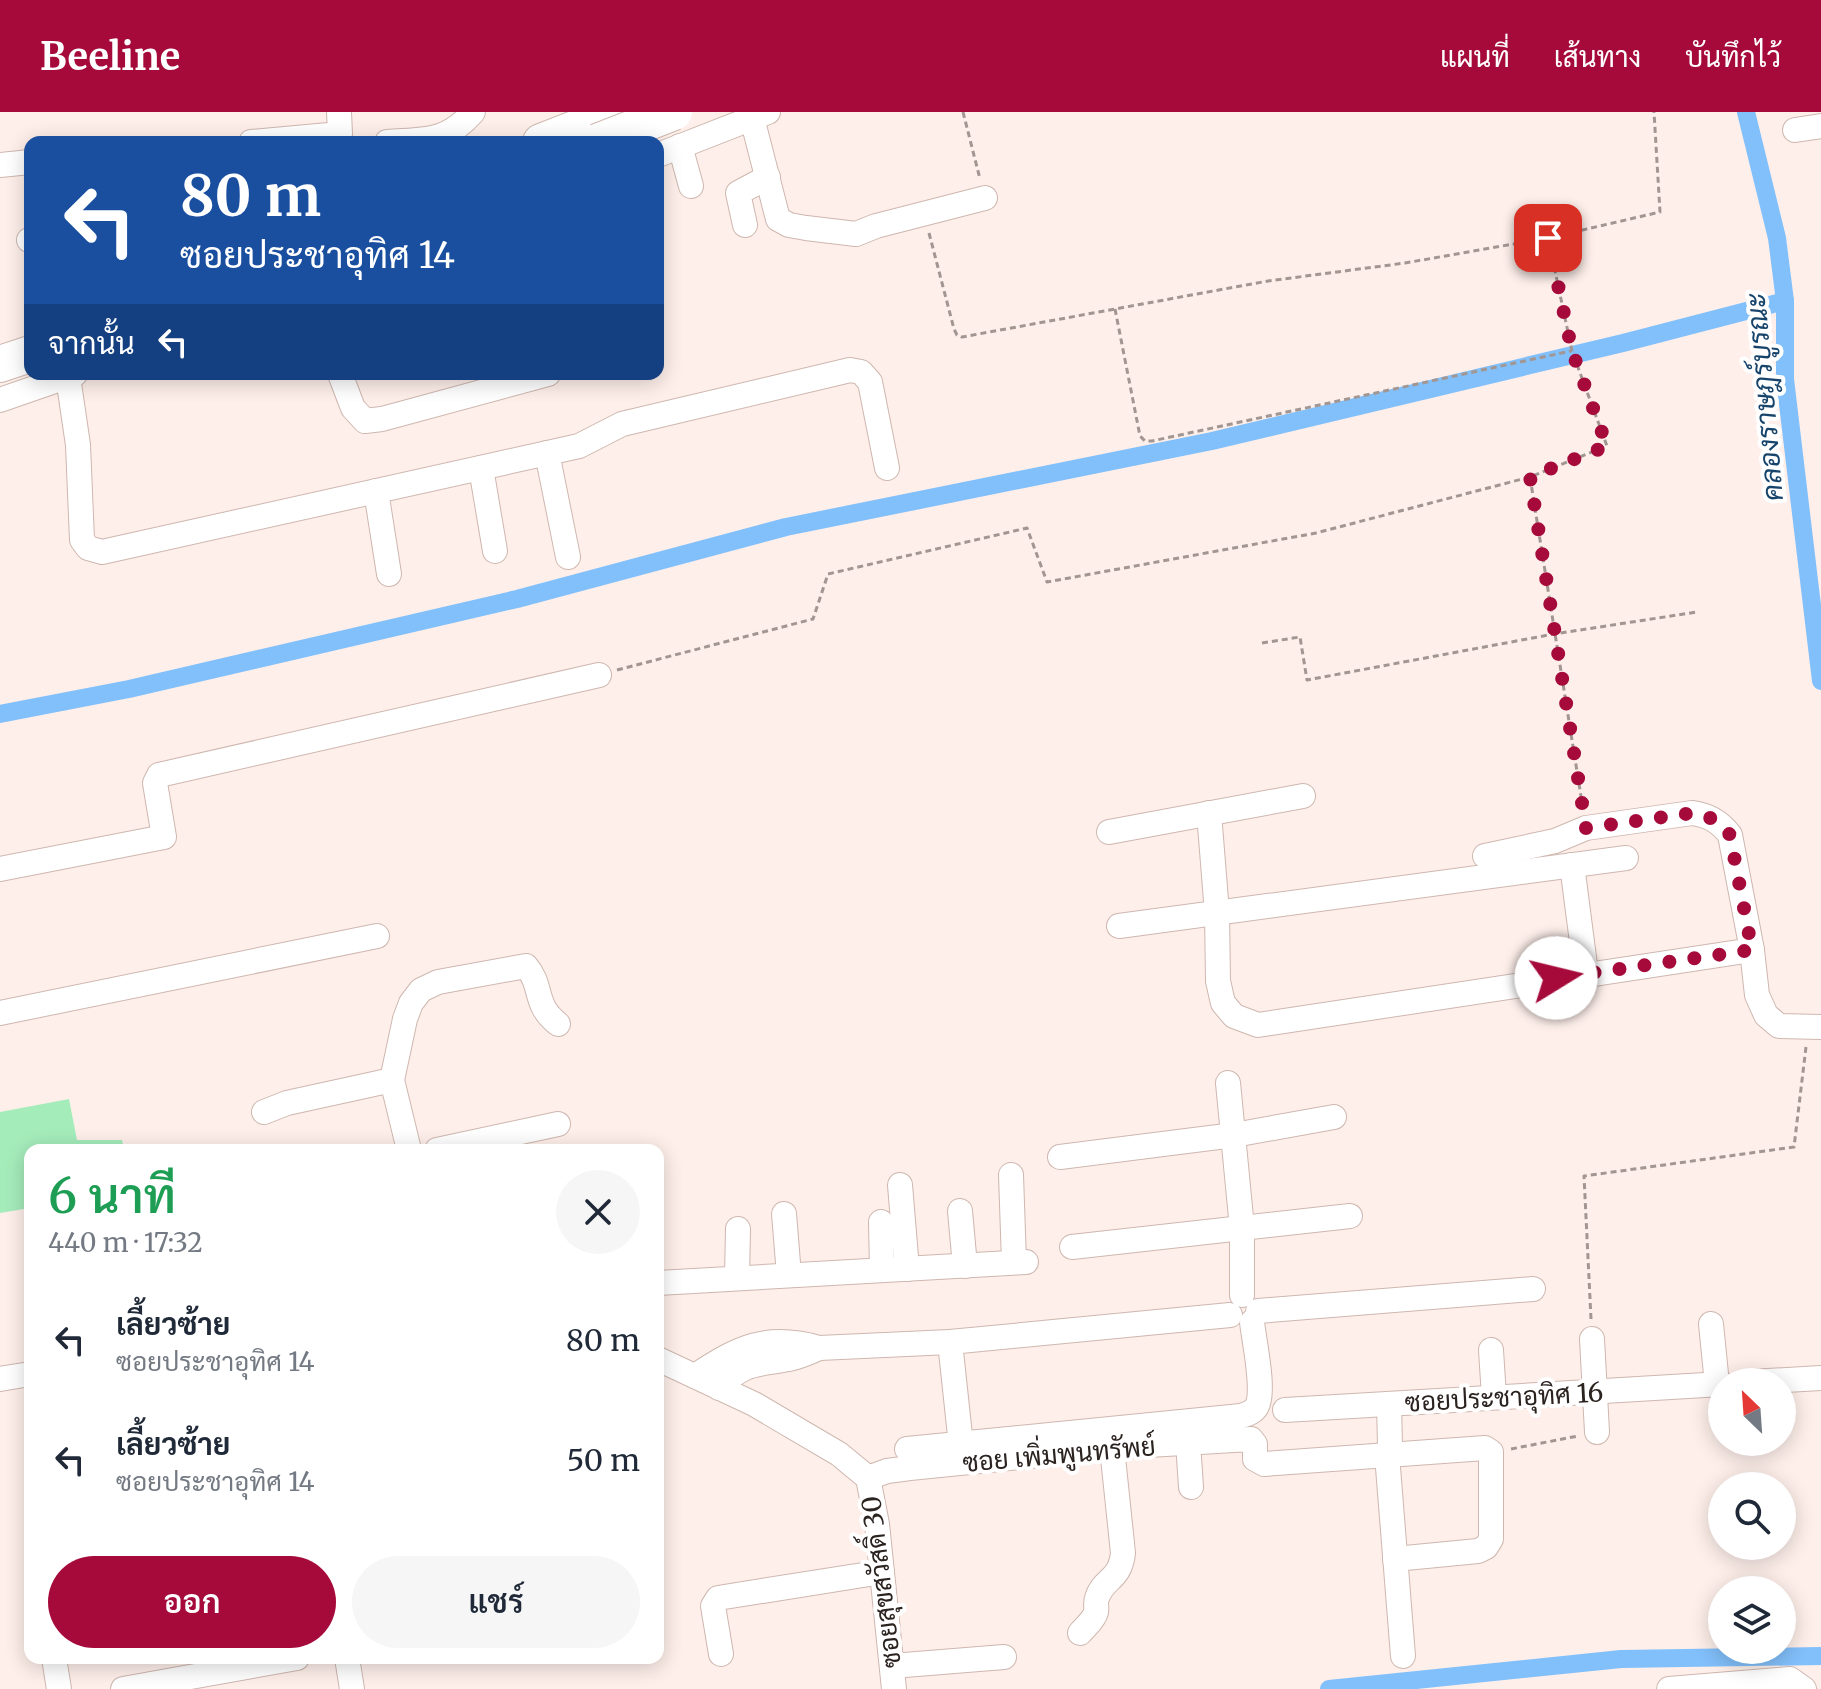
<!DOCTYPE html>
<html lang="th">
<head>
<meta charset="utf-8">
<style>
	body { margin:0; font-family:Merriweather,Sarabun,serif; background:#f6f6f7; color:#1f2937; height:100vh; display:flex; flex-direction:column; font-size:30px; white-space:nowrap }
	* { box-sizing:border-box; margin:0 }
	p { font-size:26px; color:#747a83 }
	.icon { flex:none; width:44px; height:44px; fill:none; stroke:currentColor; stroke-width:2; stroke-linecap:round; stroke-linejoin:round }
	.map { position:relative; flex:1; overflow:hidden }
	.sheet { position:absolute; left:24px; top:1032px; width:640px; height:520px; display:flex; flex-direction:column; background:#fff; border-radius:16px; box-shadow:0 4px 20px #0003 }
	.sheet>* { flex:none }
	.guide { position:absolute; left:24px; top:24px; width:640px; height:244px; border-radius:16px; box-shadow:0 4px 20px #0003; background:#1a4fa0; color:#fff; overflow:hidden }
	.needle { width:52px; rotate:335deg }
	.fabs { position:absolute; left:1708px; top:1256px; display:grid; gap:16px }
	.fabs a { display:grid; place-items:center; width:88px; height:88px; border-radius:50%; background:#fff; box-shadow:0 4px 20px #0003; font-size:40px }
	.pin { position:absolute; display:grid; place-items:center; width:68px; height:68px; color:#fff; margin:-34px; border-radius:16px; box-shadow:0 4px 12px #0006 }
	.me { position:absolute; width:88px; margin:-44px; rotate:81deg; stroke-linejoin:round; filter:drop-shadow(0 0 6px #0008) }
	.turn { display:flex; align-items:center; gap:28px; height:168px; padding:0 24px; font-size:36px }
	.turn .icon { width:104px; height:104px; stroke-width:2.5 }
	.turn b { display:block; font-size:56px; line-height:68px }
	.then { display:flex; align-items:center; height:76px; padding:0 24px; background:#0003; gap:16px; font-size:30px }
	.round { display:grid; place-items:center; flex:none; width:84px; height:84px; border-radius:42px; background:#f6f6f7 }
	.overview { display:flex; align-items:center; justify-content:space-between; height:136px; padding:0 24px }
	h1 { font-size:48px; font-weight:600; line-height:60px; color:#1e9e55 }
	.button { display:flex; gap:16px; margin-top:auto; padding:16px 24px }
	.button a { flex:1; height:92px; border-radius:48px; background:#a50a3b; color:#fff; font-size:32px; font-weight:600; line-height:92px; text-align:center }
	.button a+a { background:#f6f6f7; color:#1f2937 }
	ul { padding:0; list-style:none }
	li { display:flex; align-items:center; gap:24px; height:120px; padding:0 24px }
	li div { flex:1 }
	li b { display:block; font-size:30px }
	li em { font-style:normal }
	header { display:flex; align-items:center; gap:48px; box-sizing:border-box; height:112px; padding:0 40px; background:#a50a3b; color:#fff }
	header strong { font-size:38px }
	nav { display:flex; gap:44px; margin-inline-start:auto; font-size:28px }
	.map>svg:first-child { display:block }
	.green { fill:#a5ecbb }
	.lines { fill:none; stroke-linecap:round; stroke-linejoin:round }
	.canal { stroke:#82c0fb; stroke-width:18 }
	.minor-casing { stroke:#ceb7af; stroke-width:26 }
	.highway-casing { stroke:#ceb7af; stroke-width:38 }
	.path { stroke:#a29692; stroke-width:3; stroke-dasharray:6 4; stroke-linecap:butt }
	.minor { stroke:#fff; stroke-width:24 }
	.highway { stroke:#fff; stroke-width:36 }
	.highway-bridge-casing { stroke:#ceb7af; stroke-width:38; stroke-linecap:butt }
	.highway-bridge { stroke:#fff; stroke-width:36 }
	.route { stroke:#a50a3b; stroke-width:14; stroke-dasharray:0 25.2 }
	.labels { text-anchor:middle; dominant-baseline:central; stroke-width:8; stroke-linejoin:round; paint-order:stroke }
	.street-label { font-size:26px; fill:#2b2320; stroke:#fff }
	.water-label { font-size:28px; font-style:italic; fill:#17446a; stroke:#fff }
</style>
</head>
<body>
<header>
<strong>Beeline</strong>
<nav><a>แผนที่</a><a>เส้นทาง</a><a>บันทึกไว้</a></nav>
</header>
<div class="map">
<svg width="1821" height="1577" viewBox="0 0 1821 1577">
	<rect width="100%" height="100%" fill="#feefea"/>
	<!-- green -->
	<polygon class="green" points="69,987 77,1028 122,1028 124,1038 30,1038 30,1096 0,1101 0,1000"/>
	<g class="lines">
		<!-- canal -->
		<g class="canal">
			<polyline points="1746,0 1777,126 1785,189 1785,267 1821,569"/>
			<polyline points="0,602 129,577 517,487 786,415 1212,329 1623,231 1785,189"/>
			<polyline points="1329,1577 1621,1547 1821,1544"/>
		</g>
		<defs>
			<g id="minor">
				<polyline points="752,6 778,107 789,113 806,116 856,122 876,114 985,86"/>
				<polyline points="1795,18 1821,14"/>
				<polyline points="251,30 340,22 339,0"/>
				<path d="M 387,30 C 425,27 446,31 473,0"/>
				<polyline points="680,34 691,74"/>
				<polyline points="658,43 768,0"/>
				<polyline points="0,53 30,50"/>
				<polyline points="745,113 738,81 768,65"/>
				<polyline points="29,128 30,128"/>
				<polyline points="340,262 353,296 365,309 382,307 548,262"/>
				<polyline points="68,265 78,333 82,428 88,436 102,440 579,334 622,312 850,258 861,260 870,270 887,356"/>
				<polyline points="0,288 75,262"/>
				<polyline points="547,341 568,445"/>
				<polyline points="481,356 495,439"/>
				<polyline points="376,379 389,462"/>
				<polyline points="1209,701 1217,801 1218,869 1223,891 1234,904 1258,913 1752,838"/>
				<polyline points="1109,720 1303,684"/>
				<path d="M 1485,744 L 1555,729 L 1586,716 L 1692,701 C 1709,703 1720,710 1730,723 L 1752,838 L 1757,883 L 1766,903 L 1779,914 L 1821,915"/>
				<polyline points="1572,753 1586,861"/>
				<polyline points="0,757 164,725 155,671 159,663 599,563"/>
				<polyline points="1119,814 1626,746"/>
				<polyline points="0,901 377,824"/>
				<path d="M 392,968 L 405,907 L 411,891 L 421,878 L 438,870 L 526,854 C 544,875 532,891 558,912"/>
				<polyline points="1228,971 1242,1116 1242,1183"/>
				<polyline points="264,1000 287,991 392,968 409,1038"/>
				<polyline points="437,1038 558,1012"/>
				<polyline points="1060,1045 1234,1023 1334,1005"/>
				<polyline points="1011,1063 1014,1150"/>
				<polyline points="900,1073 907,1157"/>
				<polyline points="960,1099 965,1154"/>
				<polyline points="784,1102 789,1163"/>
				<polyline points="881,1110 882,1158"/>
				<polyline points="1072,1135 1350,1104"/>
				<polyline points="737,1166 738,1117"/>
				<polyline points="658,1171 1026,1150"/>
				<polyline points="1258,1199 1533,1177"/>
				<polyline points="1711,1212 1717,1272"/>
				<polyline points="1592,1227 1597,1320"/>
				<polyline points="950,1230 961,1333"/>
				<polyline points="819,1236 950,1230 1230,1203"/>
				<polyline points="1491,1238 1494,1285"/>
				<polyline points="658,1247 754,1292 839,1342 868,1366 877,1412 894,1577"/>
				<path d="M 695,1264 C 739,1235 766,1221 819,1236 C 810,1240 799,1245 789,1247 C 757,1253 743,1250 719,1276"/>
				<polyline points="0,1267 30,1262"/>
				<polyline points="1751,1270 1821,1266"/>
				<polyline points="1389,1292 1390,1334"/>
				<polyline points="1285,1298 1722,1272"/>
				<polyline points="1188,1331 1191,1375"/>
				<path d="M 907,1337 L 1241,1304 C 1247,1302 1253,1301 1257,1294 C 1265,1278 1254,1229 1252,1210"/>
				<polyline points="1387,1343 1403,1544"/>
				<polyline points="868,1366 887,1359 910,1356 1131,1334 1251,1327 1255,1332 1255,1347 1264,1352 1485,1336 1491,1340 1491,1427 1486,1435 1478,1439 1395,1447"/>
				<path d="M 1080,1521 C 1085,1515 1094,1508 1096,1500 C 1097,1496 1095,1491 1097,1486 C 1103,1466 1120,1469 1123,1441 L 1112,1336"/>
				<polyline points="721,1542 713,1494 718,1486 882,1460"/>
				<polyline points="54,1546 59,1577"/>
				<polyline points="347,1546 352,1577"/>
				<polyline points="892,1554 1004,1545"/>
				<polyline points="123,1577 297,1546"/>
				<polyline points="1669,1577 1790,1567 1804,1577"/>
			</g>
			<g id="highway">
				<polyline points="541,30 618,0"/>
				<polyline points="0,252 30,242"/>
			</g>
		</defs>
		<!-- minor casing -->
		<use href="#minor" class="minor-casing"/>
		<!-- highway casing -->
		<use href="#highway" class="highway-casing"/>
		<!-- path -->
		<g class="path">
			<polyline points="963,0 980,67"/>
			<polyline points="929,121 954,217 957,223 962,225 1268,169 1405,151 1548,126 1660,100 1654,0"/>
			<polyline points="1548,126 1572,239 1607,334 1530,365 1583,697"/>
			<polyline points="1115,197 1140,324 1145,329 1152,329 1571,239"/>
			<polyline points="1262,531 1300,525 1307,568 1554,522 1697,500"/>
			<polyline points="617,558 813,507 828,462 1027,416 1047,470 1316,421 1530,365"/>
			<polyline points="1591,1207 1584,1064 1794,1035 1806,935"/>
			<polyline points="1511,1337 1578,1324"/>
		</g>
		<!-- minor -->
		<use href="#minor" class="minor"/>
		<!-- highway -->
		<use href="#highway" class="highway"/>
		<defs>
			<polyline id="highway-bridge" points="597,30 674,0"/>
		</defs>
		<!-- highway-bridge casing -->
		<use href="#highway-bridge" class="highway-bridge-casing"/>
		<!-- highway-bridge -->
		<use href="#highway-bridge" class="highway-bridge"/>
	</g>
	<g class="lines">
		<!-- route -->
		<path class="route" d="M 1548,126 L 1572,239 L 1607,334 L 1530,365 L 1586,716 L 1692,701 C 1709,703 1720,710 1730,723 L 1752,838 L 1556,866"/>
	</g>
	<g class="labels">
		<!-- street labels -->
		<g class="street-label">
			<text transform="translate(1504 1285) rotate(-3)">ซอยประชาอุทิศ 16</text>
			<text transform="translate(1059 1342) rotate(-5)">ซอย เพิ่มพูนทรัพย์</text>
			<text transform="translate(881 1470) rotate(-97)">ซอยสุขสวัสดิ์ 30</text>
		</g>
		<!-- water labels -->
		<g class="water-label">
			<text transform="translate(1764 285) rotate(-95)">คลองราษฎร์บูรณะ</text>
		</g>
	</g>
</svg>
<div class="fabs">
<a><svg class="needle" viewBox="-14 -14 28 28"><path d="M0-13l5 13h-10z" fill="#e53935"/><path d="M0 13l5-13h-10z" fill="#747a83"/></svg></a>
<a><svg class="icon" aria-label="search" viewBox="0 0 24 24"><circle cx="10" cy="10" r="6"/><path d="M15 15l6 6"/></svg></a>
<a><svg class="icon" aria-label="layers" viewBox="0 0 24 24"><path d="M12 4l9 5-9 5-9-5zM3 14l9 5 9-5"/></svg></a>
</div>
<div class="pin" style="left:1548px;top:126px;background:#d93025"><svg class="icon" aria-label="arrive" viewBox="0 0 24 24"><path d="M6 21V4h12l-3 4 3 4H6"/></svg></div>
<svg class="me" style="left:1556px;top:866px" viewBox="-20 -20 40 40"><circle r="19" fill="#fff"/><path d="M0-13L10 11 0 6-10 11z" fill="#a50a3b"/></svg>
<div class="guide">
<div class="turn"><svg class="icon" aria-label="left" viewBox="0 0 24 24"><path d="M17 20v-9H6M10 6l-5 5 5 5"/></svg><div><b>80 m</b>ซอยประชาอุทิศ 14</div></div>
<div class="then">จากนั้น<svg class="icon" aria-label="left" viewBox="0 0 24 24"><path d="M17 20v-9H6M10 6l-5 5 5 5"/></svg></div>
</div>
<section class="sheet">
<div class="overview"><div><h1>6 นาที</h1><p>440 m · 17:32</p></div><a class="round"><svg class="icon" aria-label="close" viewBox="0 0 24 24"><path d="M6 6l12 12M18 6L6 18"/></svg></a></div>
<ul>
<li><svg class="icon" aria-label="left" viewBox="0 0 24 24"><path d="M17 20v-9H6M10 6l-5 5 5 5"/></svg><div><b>เลี้ยวซ้าย</b><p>ซอยประชาอุทิศ 14</p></div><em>80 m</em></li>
<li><svg class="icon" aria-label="left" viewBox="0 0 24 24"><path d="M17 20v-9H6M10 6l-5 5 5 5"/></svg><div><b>เลี้ยวซ้าย</b><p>ซอยประชาอุทิศ 14</p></div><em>50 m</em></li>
</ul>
<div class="button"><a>ออก</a><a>แชร์</a></div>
</section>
</div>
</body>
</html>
